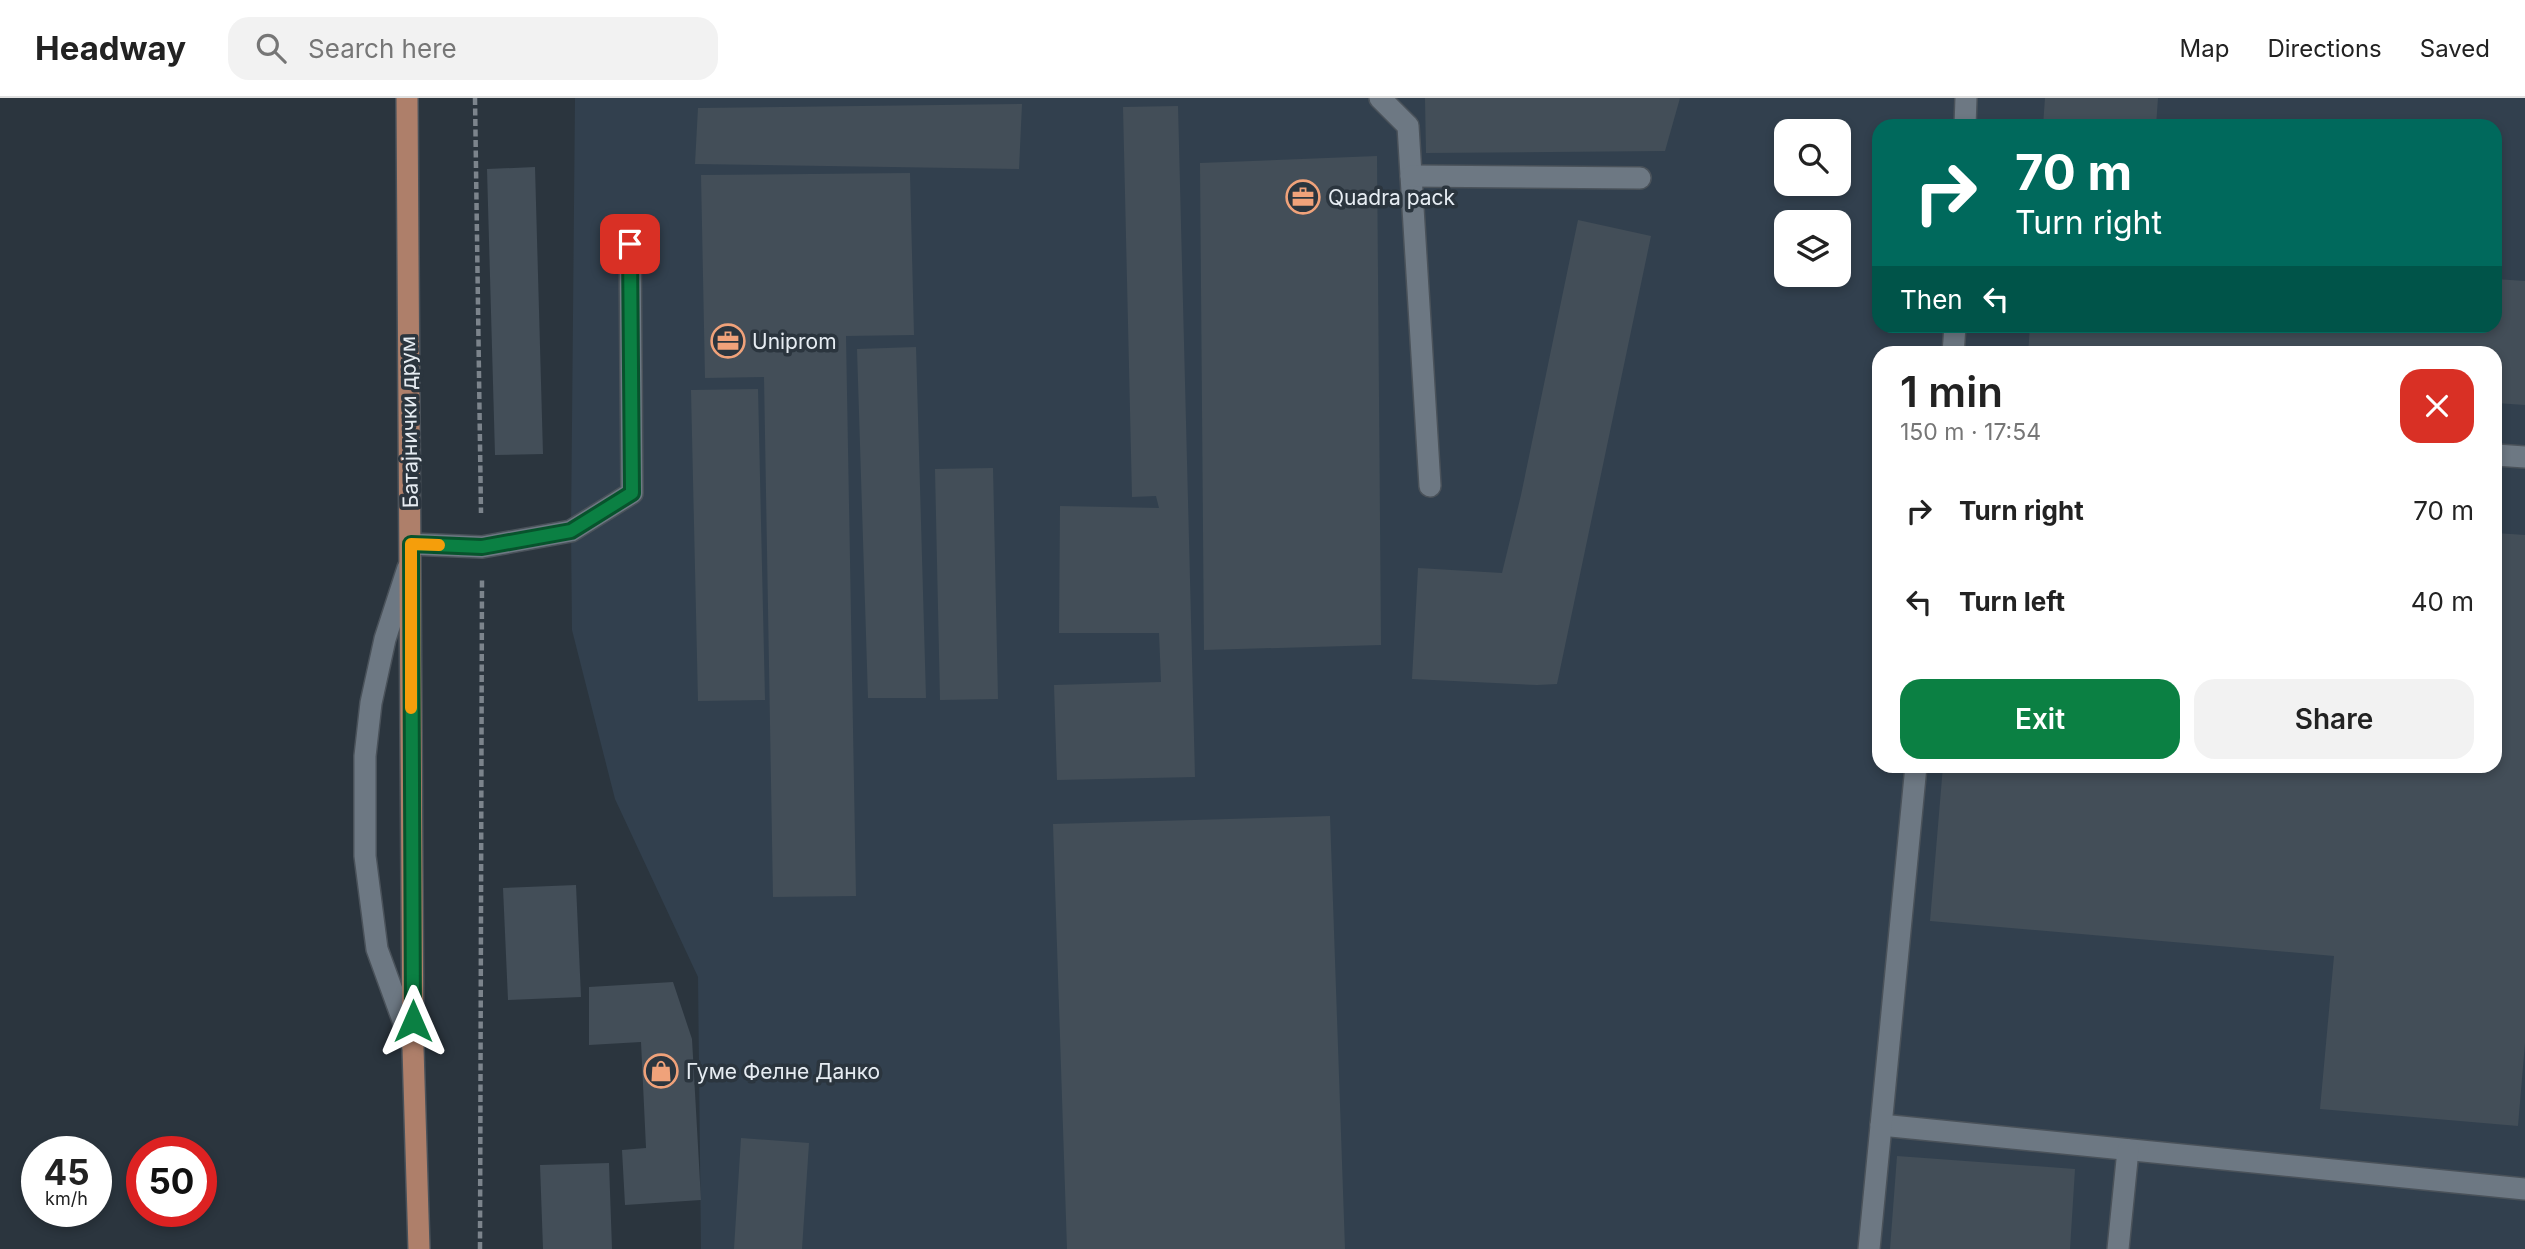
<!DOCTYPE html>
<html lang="en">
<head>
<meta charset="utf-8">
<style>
	body { margin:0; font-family:Inter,sans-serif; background:#f2f2f2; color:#222; height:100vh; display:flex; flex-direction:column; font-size:26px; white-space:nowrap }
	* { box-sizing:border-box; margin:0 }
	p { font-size:23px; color:#767676 }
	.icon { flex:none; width:38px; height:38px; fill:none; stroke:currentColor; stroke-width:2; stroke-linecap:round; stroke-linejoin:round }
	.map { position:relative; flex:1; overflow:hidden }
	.sheet { position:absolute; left:1872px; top:248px; width:630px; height:427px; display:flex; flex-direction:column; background:#fff; border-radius:21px; box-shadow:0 4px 10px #0003 }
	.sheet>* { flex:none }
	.top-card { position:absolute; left:1872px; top:21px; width:630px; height:214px; border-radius:21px; box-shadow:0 4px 10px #0003; background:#00695c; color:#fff; overflow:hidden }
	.buttons { position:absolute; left:1774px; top:21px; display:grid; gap:14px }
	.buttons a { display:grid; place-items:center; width:77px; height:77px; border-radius:14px; background:#fff; box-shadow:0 4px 10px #0003; font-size:35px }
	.speed { position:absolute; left:21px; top:1038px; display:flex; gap:14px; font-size:35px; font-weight:700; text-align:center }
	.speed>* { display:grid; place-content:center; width:91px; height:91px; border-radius:50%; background:#fff; box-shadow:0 4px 10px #0003; line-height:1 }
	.speed small { font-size:18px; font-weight:400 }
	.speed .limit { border:10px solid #d22; background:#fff; color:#111 }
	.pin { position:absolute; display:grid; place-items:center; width:60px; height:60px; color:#fff; margin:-30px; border-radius:14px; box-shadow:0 4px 10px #0006 }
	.me { position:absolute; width:77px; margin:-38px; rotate:0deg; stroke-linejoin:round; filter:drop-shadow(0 0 5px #0008) }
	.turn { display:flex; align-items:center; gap:24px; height:147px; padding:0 28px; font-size:32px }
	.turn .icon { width:91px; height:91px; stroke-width:2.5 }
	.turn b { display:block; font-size:49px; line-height:60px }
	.then { display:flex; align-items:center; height:66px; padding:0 28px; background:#0003; gap:14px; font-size:26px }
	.round { display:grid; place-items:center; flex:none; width:74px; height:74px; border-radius:21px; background:#f2f2f2 }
	.headline { display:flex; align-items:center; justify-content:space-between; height:119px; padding:0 28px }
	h1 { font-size:42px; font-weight:600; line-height:52px }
	.button { display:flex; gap:14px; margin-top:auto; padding:14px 28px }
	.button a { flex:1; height:80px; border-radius:21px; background:#0b8043; color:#fff; font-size:28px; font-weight:600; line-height:80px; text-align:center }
	.button a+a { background:#f2f2f2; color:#222 }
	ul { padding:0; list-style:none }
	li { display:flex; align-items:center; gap:21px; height:91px; padding:0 28px }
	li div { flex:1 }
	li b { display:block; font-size:26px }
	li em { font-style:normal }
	header { display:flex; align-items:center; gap:42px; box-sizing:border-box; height:98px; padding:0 35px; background:#fff; border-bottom:2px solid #e0e0e0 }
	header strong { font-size:33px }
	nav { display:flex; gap:38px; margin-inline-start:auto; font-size:24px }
	.search { width:490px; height:63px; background:#f2f2f2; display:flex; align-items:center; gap:18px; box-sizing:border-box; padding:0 24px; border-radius:21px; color:#767676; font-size:26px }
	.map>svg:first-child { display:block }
	.built { fill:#32404e; fill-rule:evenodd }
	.building { fill:#434e58 }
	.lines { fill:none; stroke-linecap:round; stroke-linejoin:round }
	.minor-casing { stroke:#4a525a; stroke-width:24 }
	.major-casing { stroke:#4a525a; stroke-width:24 }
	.path { stroke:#7c848c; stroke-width:4.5; stroke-dasharray:7 3.5; stroke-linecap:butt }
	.minor { stroke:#6d7883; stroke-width:21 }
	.major { stroke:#ae7f6a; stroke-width:21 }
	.route-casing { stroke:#07532c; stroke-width:18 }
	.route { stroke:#0b8043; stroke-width:12 }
	.slow { stroke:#f59e0b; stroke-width:12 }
	.labels { text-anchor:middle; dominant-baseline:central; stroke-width:7; stroke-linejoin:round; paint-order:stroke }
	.poi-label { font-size:21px; fill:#e6ecf2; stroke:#2b353e; text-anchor:start }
	.street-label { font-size:21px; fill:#e6ecf2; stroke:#2b353e }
</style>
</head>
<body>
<header>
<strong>Headway</strong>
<div class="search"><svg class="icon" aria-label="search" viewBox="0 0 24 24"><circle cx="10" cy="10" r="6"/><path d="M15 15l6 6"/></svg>Search here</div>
<nav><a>Map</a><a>Directions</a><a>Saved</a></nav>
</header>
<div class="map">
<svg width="2525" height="1151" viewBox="0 0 2525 1151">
	<rect width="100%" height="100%" fill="#2b353e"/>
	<!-- built -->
	<path class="built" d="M 575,0 L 2525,0 L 2525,1151 L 701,1151 L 698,879 L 615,701 L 572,532 L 571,433 ZM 1880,28 L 2496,28 L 2496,228 L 1880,228 ZM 1787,33 L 1839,33 L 1839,86 L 1787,86 ZM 1787,124 L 1839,124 L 1839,177 L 1787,177 ZM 1880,256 L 2496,256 L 2496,668 L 1880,668 Z"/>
	<!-- building -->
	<g class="building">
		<polygon points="1425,0 1680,0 1665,53 1426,55"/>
		<polygon points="2045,0 2158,0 2156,28 2043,28"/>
		<polygon points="1022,6 1019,71 695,66 698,10"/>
		<polygon points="1178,8 1195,679 1057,682 1054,587 1161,584 1159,535 1059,535 1060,408 1159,410 1156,398 1132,399 1123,9"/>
		<polygon points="1377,58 1381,547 1204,552 1200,65"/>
		<polygon points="535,69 543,356 495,357 487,71"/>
		<polygon points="910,75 914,237 846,238 856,798 773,799 764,279 705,280 701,77"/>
		<polygon points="1578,122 1651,138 1557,586 1537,587 1412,581 1418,470 1502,475 1521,397"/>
		<polygon points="2496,181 2525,183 2525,307 2496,305 2496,256 2028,256 2030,228 2496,228"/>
		<polygon points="916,249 926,600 868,600 857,251"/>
		<polygon points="758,291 765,602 698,603 691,292"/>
		<polygon points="993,370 998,601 940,602 935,371"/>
		<polygon points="2496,435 2525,437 2525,945 2518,1028 2320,1011 2334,858 1930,823 1943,668 2496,668"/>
		<polygon points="1330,718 1345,1151 1067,1151 1053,726"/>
		<polygon points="576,787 581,899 508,902 503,790"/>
		<polygon points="673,884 692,941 701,1102 625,1107 622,1052 646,1050 641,944 589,947 589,889"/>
		<polygon points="741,1040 809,1045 802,1151 734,1151"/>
		<polygon points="1897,1058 2075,1071 2070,1151 1890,1151"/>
		<polygon points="609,1065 612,1151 543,1151 540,1067"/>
	</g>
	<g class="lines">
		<defs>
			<g id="minor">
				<polyline points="1380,0 1408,28 1430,388"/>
				<polyline points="1965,28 1966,0"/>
				<polyline points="1411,78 1640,80"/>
				<polyline points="1953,256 1955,228"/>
				<polyline points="2496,357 2525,359"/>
				<polyline points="411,446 482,449 571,433 632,395 630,146"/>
				<polyline points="408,470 385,541 371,605 365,658 365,758 377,851 412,947"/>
				<polyline points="1881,1027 2525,1091"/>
				<polyline points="1869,1151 1916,668"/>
				<polyline points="2118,1151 2128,1052"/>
			</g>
			<polyline id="major" points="407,0 413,950 419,1151"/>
		</defs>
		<!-- minor casing -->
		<use href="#minor" class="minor-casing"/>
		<!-- major casing -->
		<use href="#major" class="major-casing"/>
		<!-- path -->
		<g class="path">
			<polyline points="475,0 481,415"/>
			<polyline points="480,1151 482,480"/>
		</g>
		<!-- minor -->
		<use href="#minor" class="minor"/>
		<!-- major -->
		<use href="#major" class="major"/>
	</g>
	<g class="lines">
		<defs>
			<polyline id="route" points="413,923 411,446 482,449 571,433 632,395 630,146"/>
		</defs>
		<!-- route casing -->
		<use href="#route" class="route-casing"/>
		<!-- route -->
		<use href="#route" class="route"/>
		<!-- slow -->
		<polyline class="slow" points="411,610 411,446 439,447"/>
	</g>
	<!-- icons -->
	<defs>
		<symbol id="office-ring" viewBox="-11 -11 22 22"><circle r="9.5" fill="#2b353e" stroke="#f0a27a" stroke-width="1.5"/><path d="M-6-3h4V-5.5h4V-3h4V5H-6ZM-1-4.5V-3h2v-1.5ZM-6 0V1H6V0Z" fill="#f0a27a"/></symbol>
		<symbol id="shop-ring" viewBox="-11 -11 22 22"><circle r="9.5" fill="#2b353e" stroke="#f0a27a" stroke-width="1.5"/><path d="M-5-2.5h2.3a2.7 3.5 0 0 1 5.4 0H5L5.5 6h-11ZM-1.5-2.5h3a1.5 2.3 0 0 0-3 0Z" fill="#f0a27a"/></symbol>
	</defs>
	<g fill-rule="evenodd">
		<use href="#office-ring" x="1284" y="80" width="38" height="38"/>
		<use href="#office-ring" x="709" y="224" width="38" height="38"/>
		<use href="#shop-ring" x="642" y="954" width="38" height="38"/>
	</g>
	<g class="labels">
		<!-- poi labels -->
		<g class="poi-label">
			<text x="1328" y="99">Quadra pack</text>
			<text x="752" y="243">Uniprom</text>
			<text x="686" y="973">Гуме Фелне Данко</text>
		</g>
		<!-- street labels -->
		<g class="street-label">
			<text transform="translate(409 324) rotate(-91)">Батајнички друм</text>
		</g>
	</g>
</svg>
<div class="buttons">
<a><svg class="icon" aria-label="search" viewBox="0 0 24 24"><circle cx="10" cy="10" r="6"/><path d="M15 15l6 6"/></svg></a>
<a><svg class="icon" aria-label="layers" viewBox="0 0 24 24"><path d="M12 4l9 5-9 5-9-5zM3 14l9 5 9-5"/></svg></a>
</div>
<div class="speed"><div>45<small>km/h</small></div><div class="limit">50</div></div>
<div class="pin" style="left:630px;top:146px;background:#d93025"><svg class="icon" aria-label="arrive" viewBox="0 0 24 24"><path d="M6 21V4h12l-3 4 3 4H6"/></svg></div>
<svg class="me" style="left:413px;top:923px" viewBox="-20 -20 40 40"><path d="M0-17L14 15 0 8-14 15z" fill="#0b8043" stroke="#fff" stroke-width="4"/></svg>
<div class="top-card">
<div class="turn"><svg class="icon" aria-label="right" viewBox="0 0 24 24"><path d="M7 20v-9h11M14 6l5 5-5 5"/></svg><div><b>70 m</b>Turn right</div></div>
<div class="then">Then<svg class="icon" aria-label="left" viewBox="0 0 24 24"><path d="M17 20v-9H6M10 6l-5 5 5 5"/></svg></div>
</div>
<section class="sheet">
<div class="headline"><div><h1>1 min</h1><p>150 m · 17:54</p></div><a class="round" style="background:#d93025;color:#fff"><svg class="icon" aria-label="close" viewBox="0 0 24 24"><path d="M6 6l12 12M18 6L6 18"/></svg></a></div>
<ul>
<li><svg class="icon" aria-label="right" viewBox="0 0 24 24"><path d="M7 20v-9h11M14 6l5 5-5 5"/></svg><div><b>Turn right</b></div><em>70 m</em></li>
<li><svg class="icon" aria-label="left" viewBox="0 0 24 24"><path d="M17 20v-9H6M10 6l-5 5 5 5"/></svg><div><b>Turn left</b></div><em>40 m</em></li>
</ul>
<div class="button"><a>Exit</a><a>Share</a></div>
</section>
</div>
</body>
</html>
